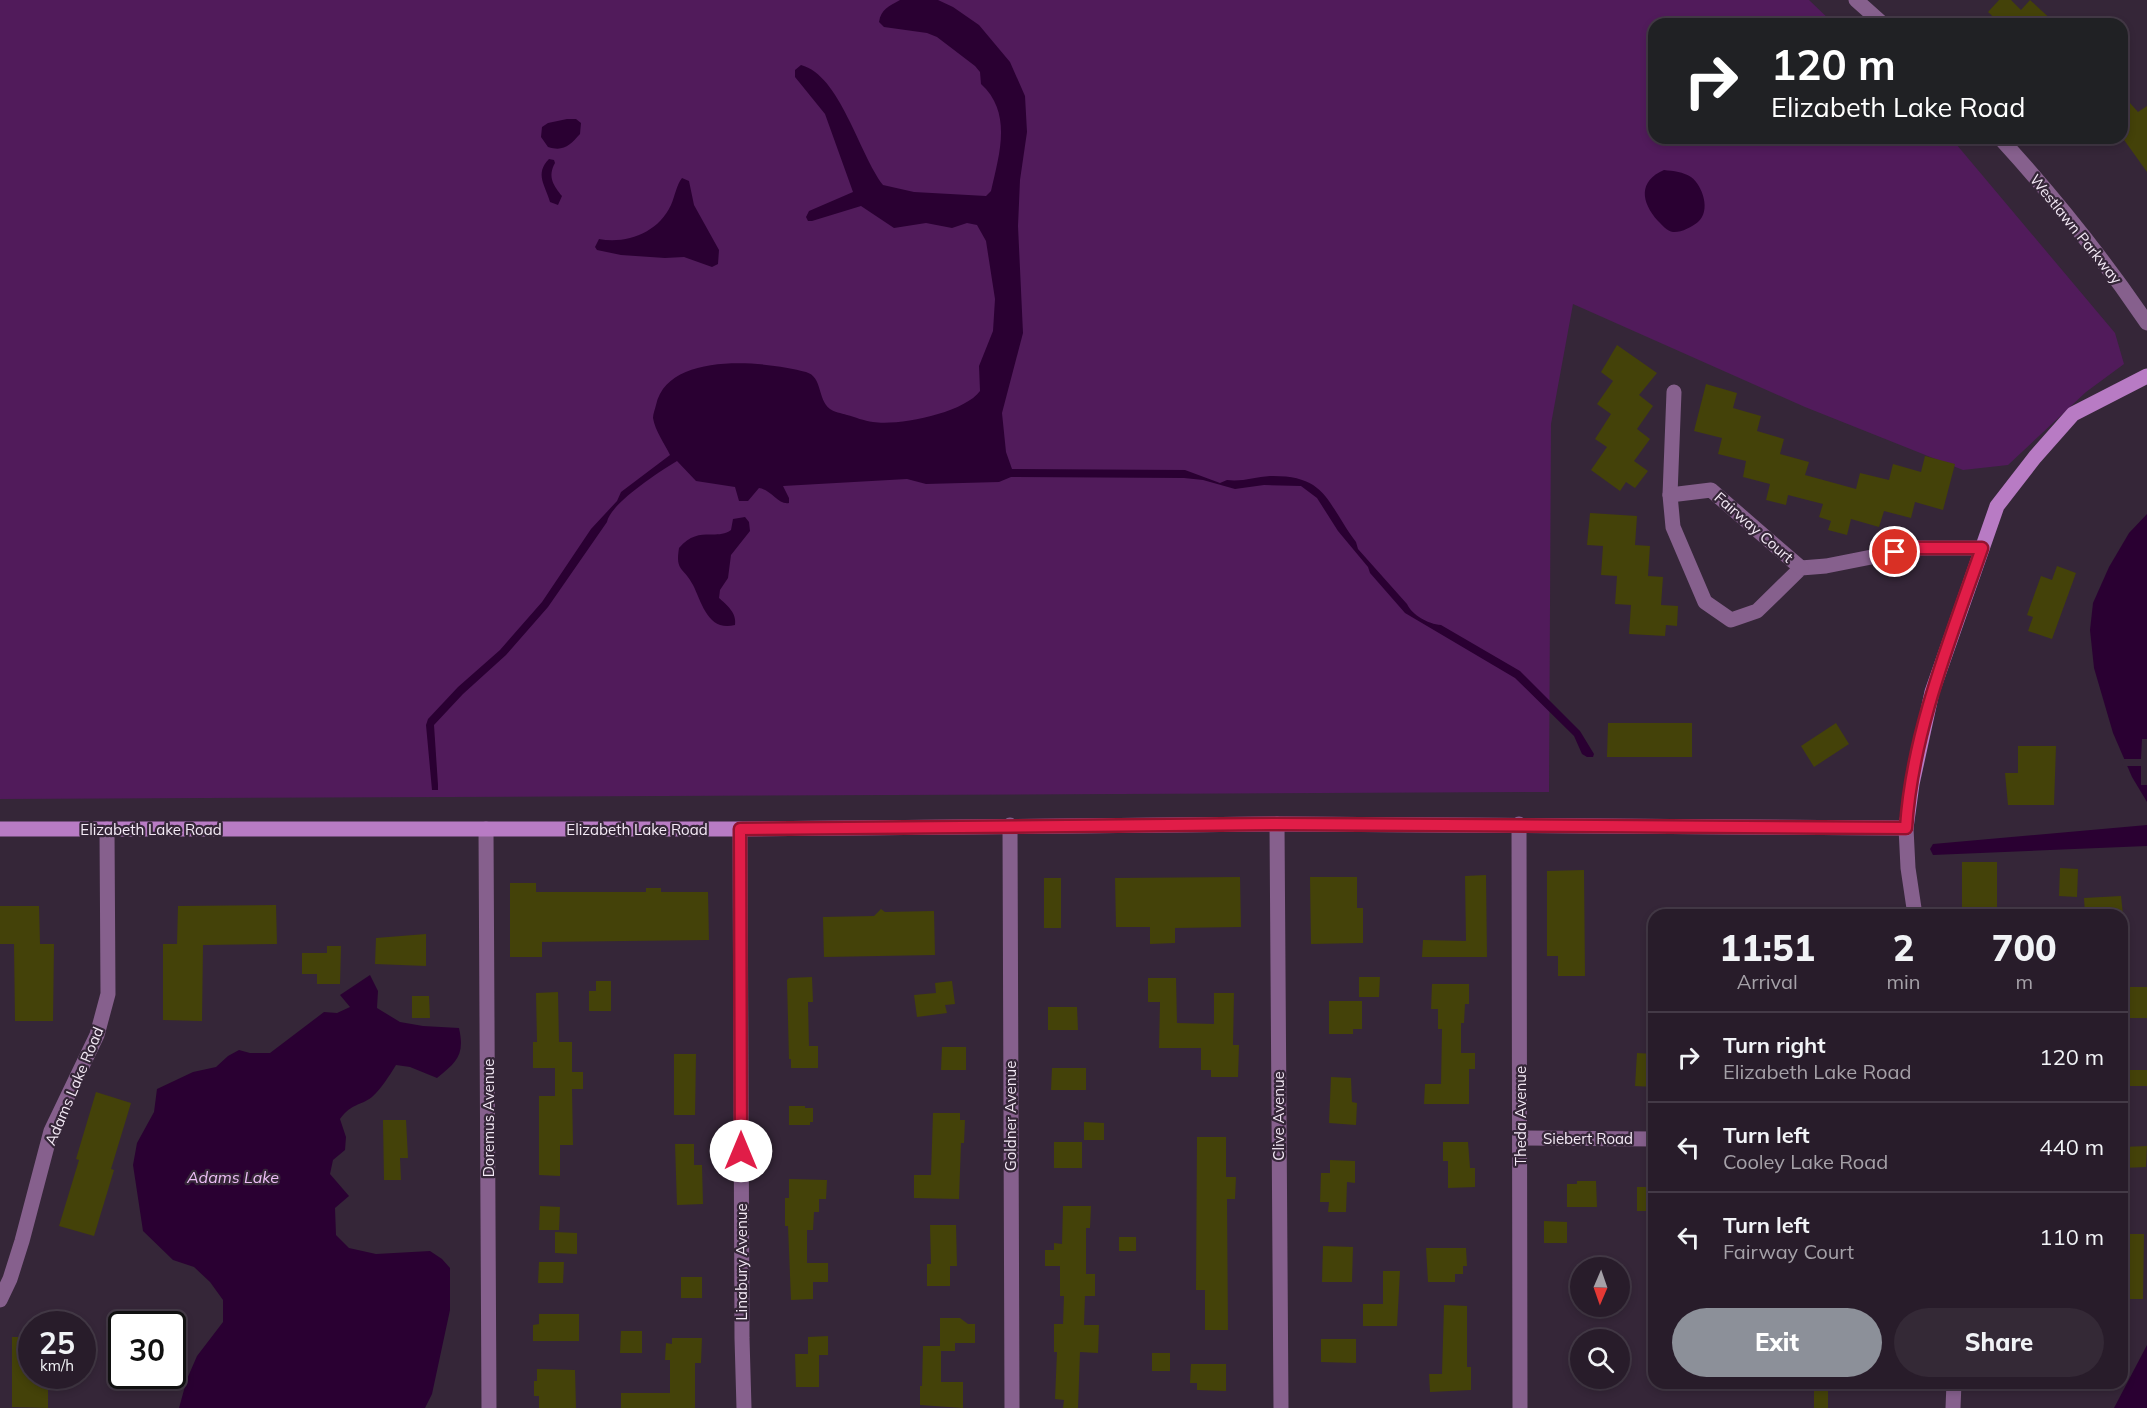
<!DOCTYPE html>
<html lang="en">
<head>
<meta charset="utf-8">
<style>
	body { margin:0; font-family:Mulish,sans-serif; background:#342936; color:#f1f3f6; height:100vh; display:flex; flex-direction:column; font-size:22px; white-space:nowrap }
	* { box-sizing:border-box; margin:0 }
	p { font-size:20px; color:#a5a1a8 }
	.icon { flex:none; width:33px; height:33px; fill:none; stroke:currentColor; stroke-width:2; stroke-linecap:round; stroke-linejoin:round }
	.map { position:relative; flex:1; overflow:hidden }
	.panel { position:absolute; left:1648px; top:909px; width:480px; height:480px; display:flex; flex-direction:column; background:#281c2a; border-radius:18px; box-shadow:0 3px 9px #0003,0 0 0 2px #443a47 }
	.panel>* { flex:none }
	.banner { position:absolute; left:1648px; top:18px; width:480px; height:126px; border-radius:18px; box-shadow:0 3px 9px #0003,0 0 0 2px #443a47; background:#202124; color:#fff; overflow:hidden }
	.needle { width:39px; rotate:182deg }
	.fabs { position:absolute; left:1570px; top:1257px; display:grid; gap:12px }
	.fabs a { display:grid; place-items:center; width:60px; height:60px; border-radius:50%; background:#281c2a; box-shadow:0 3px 9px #0003,0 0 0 2px #443a47; font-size:30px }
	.speed { position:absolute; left:18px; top:1311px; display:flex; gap:12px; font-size:30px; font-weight:700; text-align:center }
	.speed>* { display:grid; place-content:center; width:78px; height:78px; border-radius:50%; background:#281c2a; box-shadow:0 3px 9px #0003,0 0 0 2px #443a47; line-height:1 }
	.speed small { font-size:15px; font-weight:400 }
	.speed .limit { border:3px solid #111; border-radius:9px; background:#fff; color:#111 }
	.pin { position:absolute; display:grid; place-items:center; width:51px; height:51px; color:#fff; margin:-26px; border:3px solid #fff; border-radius:50%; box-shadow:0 2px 6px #0007 }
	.me { position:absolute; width:66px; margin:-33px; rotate:0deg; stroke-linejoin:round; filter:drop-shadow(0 0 4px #0008) }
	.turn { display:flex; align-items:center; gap:21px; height:126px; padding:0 24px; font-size:27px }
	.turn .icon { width:78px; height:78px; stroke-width:2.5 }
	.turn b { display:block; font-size:42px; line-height:51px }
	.eta { display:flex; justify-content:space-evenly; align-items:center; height:102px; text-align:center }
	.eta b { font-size:36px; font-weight:800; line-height:42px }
	.button { display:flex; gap:12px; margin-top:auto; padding:12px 24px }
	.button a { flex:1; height:69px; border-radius:36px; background:#8c9099; color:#fff; font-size:24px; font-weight:800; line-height:69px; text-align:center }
	.button a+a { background:#342936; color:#f1f3f6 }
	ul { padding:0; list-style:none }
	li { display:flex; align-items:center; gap:18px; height:90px; padding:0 24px; border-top:2px solid #443a47 }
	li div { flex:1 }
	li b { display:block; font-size:22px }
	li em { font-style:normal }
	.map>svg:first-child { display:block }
	.green { fill:#511b5b }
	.water { fill:#2a0032 }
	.pier { fill:#352638 }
	.building { fill:#444209 }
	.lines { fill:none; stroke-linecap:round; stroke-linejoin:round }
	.minor { stroke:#86608d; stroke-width:15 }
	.tertiary { stroke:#86608d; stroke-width:15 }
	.secondary { stroke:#b87bc4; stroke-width:15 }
	.route-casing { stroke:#92132f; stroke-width:15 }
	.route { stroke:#e11d48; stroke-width:10 }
	.labels { text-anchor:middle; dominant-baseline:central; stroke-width:4.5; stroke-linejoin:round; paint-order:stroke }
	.street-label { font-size:15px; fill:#f4eaf6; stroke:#352638 }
	.water-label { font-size:16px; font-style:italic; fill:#eebff7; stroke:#352638 }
</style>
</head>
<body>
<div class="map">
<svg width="2147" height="1408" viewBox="0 0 2147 1408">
	<rect width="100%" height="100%" fill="#352638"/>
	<!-- green -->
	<polygon class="green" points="0,0 1809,0 1834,24 1654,24 1654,138 1951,138 2115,333 2124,364 2086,392 2008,465 1963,470 1805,407 1573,304 1551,424 1549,792 0,799"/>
	<!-- water -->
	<g class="water">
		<path d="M 900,0 L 938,0 L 953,7 L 979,25 L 1010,62 L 1025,96 L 1027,132 L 1020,180 L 1018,226 L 1023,333 L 1002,413 L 1006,452 L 1012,469 L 1185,470 L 1220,483 L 1227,480 C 1242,482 1255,477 1270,476 C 1327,475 1326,502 1356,542 L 1358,549 L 1407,604 C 1412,615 1428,624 1441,625 L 1520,671 L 1580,731 L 1594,754 L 1593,757 L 1587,757 L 1582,754 L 1574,736 L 1515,678 L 1405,613 L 1370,573 L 1368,567 L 1338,531 L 1317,498 L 1301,486 L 1264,485 L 1235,489 L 1203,480 L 1184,478 L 1011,477 L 999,482 L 926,484 L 907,479 L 783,486 L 789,498 L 789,503 C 778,505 772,490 759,488 L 748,501 L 739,501 L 735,487 L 696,481 L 677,461 C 660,471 610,504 607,522 L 548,607 L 506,655 L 463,694 L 434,725 L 438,785 L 438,790 L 432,790 L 426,725 L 428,719 L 458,687 L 500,650 L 542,602 L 591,529 L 617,501 L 621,492 L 670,455 C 665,444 655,431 653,418 C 653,414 655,409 656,405 C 668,351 765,361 806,372 C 823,377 817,399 830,409 C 834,412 841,413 847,415 C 855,417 864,421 873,422 C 899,426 964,413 980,391 L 979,366 L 993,331 L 995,299 L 986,241 L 977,225 L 967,223 L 952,228 L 926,223 L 894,228 L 861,206 L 812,221 L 808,221 L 806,217 L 809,211 L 853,192 L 825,114 L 795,77 L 795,70 L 801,65 C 840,75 859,154 883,185 L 914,192 L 986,196 L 991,191 C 999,155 1013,113 981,84 L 980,72 L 975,66 L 937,37 L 927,33 L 884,27 L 879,22 C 881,9 889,6 900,0 Z"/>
		<path d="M 567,119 L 576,119 L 581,123 L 580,134 C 570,145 564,152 548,147 L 541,137 L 542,127 L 548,123 Z"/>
		<path d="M 549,159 L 554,160 L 555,163 C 547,177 554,186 562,196 L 558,205 L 550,202 C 546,186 534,174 549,159 Z"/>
		<path d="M 1664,170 C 1674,171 1683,172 1691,177 C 1703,186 1711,211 1698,222 C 1692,227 1680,233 1673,232 C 1667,231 1662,225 1658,221 C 1641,202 1638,181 1664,170 Z"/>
		<path d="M 682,178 L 689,181 L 694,205 L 719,250 L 718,264 L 712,267 L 684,257 L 665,258 L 621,255 L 597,250 L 595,247 L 599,239 C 627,244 658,233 671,205 C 675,196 676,186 682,178 Z"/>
		<polygon points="2147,514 2147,802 2132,777 2113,733 2094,668 2090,630 2093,603 2109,567 2129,533"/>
		<path d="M 745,517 L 749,522 L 750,531 L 731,555 L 728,578 L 720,590 L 719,598 C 727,605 737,613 735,625 C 708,632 702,603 693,585 C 684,567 675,572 679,548 C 698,525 716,541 731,530 L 733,519 Z"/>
		<polygon points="2147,825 2147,846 1933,855 1930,849 1933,844"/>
		<path d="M 370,975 L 378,991 L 377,1008 L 400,1022 L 423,1026 L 459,1028 C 465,1055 457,1062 437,1078 L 410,1067 L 396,1065 C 389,1076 382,1088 372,1097 C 359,1107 353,1102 340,1119 L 346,1137 L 345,1150 L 333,1160 L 330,1174 L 349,1196 L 335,1208 L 336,1235 L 349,1248 L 376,1254 L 430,1251 L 442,1259 L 450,1268 L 450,1310 L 432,1394 L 425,1408 L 179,1408 L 187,1379 L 197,1356 L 223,1322 L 223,1300 L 210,1282 L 194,1267 L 173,1260 L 143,1231 L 133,1165 L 137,1143 L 154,1112 L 157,1089 L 193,1072 L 216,1067 L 228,1056 L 239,1050 L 250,1053 L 270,1053 L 324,1012 L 337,1013 L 350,1007 L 340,995 Z"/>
		<polygon points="2147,1345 2147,1408 2114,1408"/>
	</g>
	<!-- pier -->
	<polygon class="pier" points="2142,739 2147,739 2147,785 2141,785 2141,766 2123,766 2120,759 2141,759"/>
	<!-- building -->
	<g class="building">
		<polygon points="1999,0 2011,0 2021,10 2030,0 2056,24 2001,24 1988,12"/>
		<polygon points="2122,94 2138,112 2147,106 2147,172 2122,137"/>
		<polygon points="1617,345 1657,373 1639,395 1653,406 1637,429 1650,439 1634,461 1648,471 1635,488 1626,482 1620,491 1591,470 1607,447 1595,439 1611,414 1597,404 1613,381 1601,372"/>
		<polygon points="1706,384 1737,393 1733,408 1761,416 1757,431 1784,439 1780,454 1809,462 1805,475 1856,489 1860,473 1889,480 1893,464 1921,472 1925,456 1955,464 1943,510 1915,502 1911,518 1884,511 1879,527 1851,519 1847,535 1828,530 1831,521 1819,517 1823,504 1788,495 1786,505 1766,500 1770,484 1743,477 1746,461 1718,454 1722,438 1694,431"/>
		<polygon points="1590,513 1637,516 1635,545 1650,546 1648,576 1663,577 1661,605 1678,606 1677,626 1666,625 1665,636 1629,634 1631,605 1615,604 1617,576 1601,575 1603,546 1587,545"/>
		<polygon points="2057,566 2076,573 2052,639 2028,631 2033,617 2027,615 2041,576 2052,580"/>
		<polygon points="1608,723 1692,723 1692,757 1607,757"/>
		<polygon points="1836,723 1849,744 1814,767 1801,746"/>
		<polygon points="2018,746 2056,746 2054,805 2008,805 2005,773 2018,773"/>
		<rect x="1962" y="862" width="35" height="49"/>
		<polygon points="2060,868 2078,869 2077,897 2059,896"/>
		<polygon points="1584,870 1585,976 1558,976 1558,956 1547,956 1547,871"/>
		<polygon points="1486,875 1487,957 1422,957 1423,940 1466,941 1465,876"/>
		<polygon points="1240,877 1241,927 1175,928 1175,943 1150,944 1150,927 1116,927 1115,878"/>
		<polygon points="1310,877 1357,877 1357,908 1363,908 1363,943 1311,944"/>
		<rect x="1044" y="878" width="17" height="50"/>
		<polygon points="510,883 536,883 536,892 646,892 646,888 661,888 661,892 708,892 709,940 542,942 542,957 510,957"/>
		<polygon points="2121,896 2123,915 2085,915 2084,898"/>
		<polygon points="276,905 277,944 203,945 202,1021 163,1020 163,944 177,944 178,906"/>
		<polygon points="0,906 39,906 40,944 54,944 53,1021 15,1021 14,944 0,944"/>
		<polygon points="881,909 885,912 934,911 935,955 824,957 823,917 874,916"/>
		<polygon points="426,934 426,966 375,964 376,938"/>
		<polygon points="327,946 341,946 340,984 317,984 317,974 302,974 302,953 327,953"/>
		<polygon points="812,977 813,1002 808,1002 809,1046 818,1046 818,1068 791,1068 791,1059 789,1059 787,980 789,978"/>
		<polygon points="1359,977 1380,977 1379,997 1359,997"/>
		<polygon points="1148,978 1176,978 1177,1023 1214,1024 1214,993 1234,993 1233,1045 1239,1045 1238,1077 1211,1077 1211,1070 1201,1070 1201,1048 1159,1048 1160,1002 1148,1002"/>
		<polygon points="596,981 611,981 611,1011 589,1011 589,991 596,991"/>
		<polygon points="952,981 955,1004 945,1005 947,1013 917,1017 914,995 936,993 935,983"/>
		<polygon points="1432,984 1469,984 1469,1004 1465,1004 1464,1023 1461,1023 1461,1053 1475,1053 1475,1069 1469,1069 1469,1104 1424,1104 1425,1084 1441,1084 1442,1029 1438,1029 1438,1009 1431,1009"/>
		<rect x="2122" y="987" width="25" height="31"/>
		<polygon points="558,992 559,1042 572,1042 572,1072 583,1072 583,1089 572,1089 573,1145 560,1145 560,1176 539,1175 539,1096 555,1096 555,1068 533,1068 533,1042 537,1042 536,993"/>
		<polygon points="412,996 429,996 430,1018 412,1018"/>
		<polygon points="1329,1001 1362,1001 1362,1029 1353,1029 1353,1034 1329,1034"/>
		<polygon points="1048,1007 1077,1007 1078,1030 1048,1030"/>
		<polygon points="942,1047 966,1047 966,1070 941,1070"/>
		<polygon points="1637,1053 1654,1054 1654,1087 1635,1086"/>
		<polygon points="674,1054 696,1054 695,1115 674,1115"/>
		<polygon points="1052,1068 1086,1068 1086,1090 1051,1090"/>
		<rect x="2124" y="1070" width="23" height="16"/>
		<polygon points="1331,1077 1351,1078 1352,1102 1357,1103 1356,1125 1329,1123"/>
		<polygon points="96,1092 131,1103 111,1169 114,1170 94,1236 59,1226 79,1160 76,1159"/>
		<polygon points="789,1106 805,1106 805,1108 813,1108 813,1122 810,1122 810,1125 789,1125"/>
		<polygon points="933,1113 960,1113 960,1120 965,1120 964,1143 961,1143 959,1199 914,1198 914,1175 931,1175"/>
		<polygon points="383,1120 406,1120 408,1158 400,1158 401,1180 384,1180"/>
		<polygon points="1084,1122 1104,1123 1104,1140 1084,1140"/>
		<polygon points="1197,1137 1226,1137 1226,1177 1236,1177 1235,1199 1227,1199 1228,1330 1205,1330 1205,1290 1196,1290"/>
		<rect x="1054" y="1142" width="28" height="26"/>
		<polygon points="1443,1142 1468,1142 1470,1168 1475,1168 1475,1187 1448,1188 1448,1161 1443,1161"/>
		<polygon points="675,1144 694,1144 694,1165 702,1165 703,1204 677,1205"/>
		<polygon points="2147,1146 2146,1167 2123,1168 2123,1147"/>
		<polygon points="1330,1160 1355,1161 1355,1183 1347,1182 1346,1212 1328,1212 1329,1202 1320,1202 1321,1173 1330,1173"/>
		<polygon points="789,1179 827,1180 826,1199 819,1199 819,1212 814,1212 813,1230 807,1230 807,1263 828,1263 828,1282 813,1282 813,1299 791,1300 788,1226 785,1226 785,1198 789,1198"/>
		<polygon points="1577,1181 1596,1181 1597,1207 1567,1207 1567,1184 1577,1184"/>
		<rect x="1637" y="1187" width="17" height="24"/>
		<polygon points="540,1206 560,1207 559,1230 539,1230"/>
		<polygon points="1063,1206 1091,1206 1090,1228 1086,1228 1086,1274 1095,1274 1095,1296 1085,1296 1084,1325 1099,1325 1098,1353 1080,1352 1078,1408 1063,1408 1064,1400 1055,1399 1057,1352 1054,1352 1054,1324 1063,1324 1064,1296 1060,1296 1060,1266 1045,1266 1045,1250 1054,1250 1054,1243 1062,1244"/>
		<polygon points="1544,1221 1567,1222 1567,1243 1544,1243"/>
		<polygon points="930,1225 956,1225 957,1266 950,1266 950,1286 927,1286 927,1264 931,1264"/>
		<polygon points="555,1232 577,1233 577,1254 555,1253"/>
		<polygon points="2122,1234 2144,1234 2143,1299 2122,1299"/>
		<rect x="1119" y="1237" width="17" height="14"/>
		<polygon points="1323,1246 1353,1247 1352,1282 1322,1282"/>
		<polygon points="1426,1248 1466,1248 1467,1266 1463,1266 1463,1274 1455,1274 1455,1282 1428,1282"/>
		<polygon points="539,1262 564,1262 563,1283 538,1283"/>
		<polygon points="1383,1271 1400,1271 1397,1326 1363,1326 1363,1304 1383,1304"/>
		<rect x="681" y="1277" width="21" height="21"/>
		<polygon points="1444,1305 1467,1306 1467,1367 1471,1367 1471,1390 1430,1392 1429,1374 1442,1374"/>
		<polygon points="539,1314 579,1314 579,1341 533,1341 533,1325 539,1324"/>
		<polygon points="940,1318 960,1318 968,1324 975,1324 975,1343 955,1343 955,1351 941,1351 941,1382 963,1382 963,1408 920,1405 920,1386 922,1386 923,1346 940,1346"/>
		<polygon points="621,1331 642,1331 642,1353 620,1353"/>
		<polygon points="828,1336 828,1355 819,1355 819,1387 796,1387 795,1354 808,1354 808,1337"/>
		<polygon points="12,1337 32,1337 32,1376 48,1376 48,1408 12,1407"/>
		<polygon points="672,1338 702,1338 701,1363 695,1363 695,1408 621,1408 621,1393 670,1393 670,1360 665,1360 666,1343 672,1344"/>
		<polygon points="1321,1339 1356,1339 1356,1363 1321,1362"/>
		<rect x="1152" y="1353" width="18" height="18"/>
		<polygon points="1191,1364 1226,1364 1226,1391 1197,1390 1197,1383 1190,1383"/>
		<polygon points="537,1369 575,1370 576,1408 539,1408 539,1396 534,1396 534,1381 537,1381"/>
		<rect x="1814" y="1383" width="14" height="25"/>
	</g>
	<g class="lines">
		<!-- minor -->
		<g class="minor">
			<polyline points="1856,0 1883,24"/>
			<path d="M 2000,138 C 2053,196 2103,258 2147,323"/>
			<polyline points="1674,392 1670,495 1673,527 1705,602 1731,620 1757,611 1801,568 1826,566 1917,548 1982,548"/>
			<polyline points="1670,495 1711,490 1801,568"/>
			<polyline points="1277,824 1281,1408"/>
			<polyline points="1519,824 1520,1408"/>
			<polyline points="1010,825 1012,1408"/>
			<polyline points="486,829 489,1408"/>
			<polyline points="740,829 742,1338 744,1408"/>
			<polyline points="1521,1138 1654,1139"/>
			<polyline points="0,1300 10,1279 22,1241 51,1131 97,1035 108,994 107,829"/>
		</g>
		<!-- tertiary -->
		<g class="tertiary">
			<polyline points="1906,828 1908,868 1915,915"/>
			<polyline points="1953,1408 1954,1383"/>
		</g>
		<!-- secondary -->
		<polyline class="secondary" points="0,829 740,829 1277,824 1906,828 1912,784 1932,692 1997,506 2035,457 2073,414 2147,376"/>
	</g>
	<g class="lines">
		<defs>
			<path id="route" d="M 741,1151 L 740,829 L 1277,824 L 1906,828 C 1912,733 1951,637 1982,548 L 1917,548 L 1895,552"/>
		</defs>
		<!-- route casing -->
		<use href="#route" class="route-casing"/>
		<!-- route -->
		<use href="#route" class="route"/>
	</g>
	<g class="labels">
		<!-- street labels -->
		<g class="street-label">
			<text transform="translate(2076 229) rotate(51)">Westlawn Parkway</text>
			<text transform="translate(1754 527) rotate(41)">Fairway Court</text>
			<text x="151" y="829">Elizabeth Lake Road</text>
			<text x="637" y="829">Elizabeth Lake Road</text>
			<text transform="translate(74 1086) rotate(-67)">Adams Lake Road</text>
			<text transform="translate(1010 1116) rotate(-90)">Goldner Avenue</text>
			<text transform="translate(1278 1116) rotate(-90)">Clive Avenue</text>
			<text transform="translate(1520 1116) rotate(-90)">Theda Avenue</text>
			<text transform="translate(488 1118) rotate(-90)">Doremus Avenue</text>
			<text x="1588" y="1138">Siebert Road</text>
			<text transform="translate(741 1262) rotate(-90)">Linabury Avenue</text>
		</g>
		<!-- water labels -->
		<g class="water-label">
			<text x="233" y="1177">Adams Lake</text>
		</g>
	</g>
</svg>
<div class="fabs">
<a><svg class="needle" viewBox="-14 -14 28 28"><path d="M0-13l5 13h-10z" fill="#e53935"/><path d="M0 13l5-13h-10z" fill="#a5a1a8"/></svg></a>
<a><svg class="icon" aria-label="search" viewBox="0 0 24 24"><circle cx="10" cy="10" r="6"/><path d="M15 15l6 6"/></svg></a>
</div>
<div class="speed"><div>25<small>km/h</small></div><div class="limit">30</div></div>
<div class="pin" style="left:1895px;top:552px;background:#d93025"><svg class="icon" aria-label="arrive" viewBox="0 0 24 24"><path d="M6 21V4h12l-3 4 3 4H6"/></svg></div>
<svg class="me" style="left:741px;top:1151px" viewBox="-20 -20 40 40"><circle r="19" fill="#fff"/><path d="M0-13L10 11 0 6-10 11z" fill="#e11d48"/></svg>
<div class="banner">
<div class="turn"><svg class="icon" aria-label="right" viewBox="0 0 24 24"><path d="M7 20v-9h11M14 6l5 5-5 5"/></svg><div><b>120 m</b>Elizabeth Lake Road</div></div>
</div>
<section class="panel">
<div class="eta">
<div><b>11:51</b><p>Arrival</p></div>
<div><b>2</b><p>min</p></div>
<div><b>700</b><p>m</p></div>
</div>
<ul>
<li><svg class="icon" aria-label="right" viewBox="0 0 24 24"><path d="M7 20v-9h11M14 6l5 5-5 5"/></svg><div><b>Turn right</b><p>Elizabeth Lake Road</p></div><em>120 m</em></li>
<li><svg class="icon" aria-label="left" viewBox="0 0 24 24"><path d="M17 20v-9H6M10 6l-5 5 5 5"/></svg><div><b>Turn left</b><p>Cooley Lake Road</p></div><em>440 m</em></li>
<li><svg class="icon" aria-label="left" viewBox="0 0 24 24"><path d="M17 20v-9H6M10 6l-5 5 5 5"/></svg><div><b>Turn left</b><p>Fairway Court</p></div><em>110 m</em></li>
</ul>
<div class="button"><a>Exit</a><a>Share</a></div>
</section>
</div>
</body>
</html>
